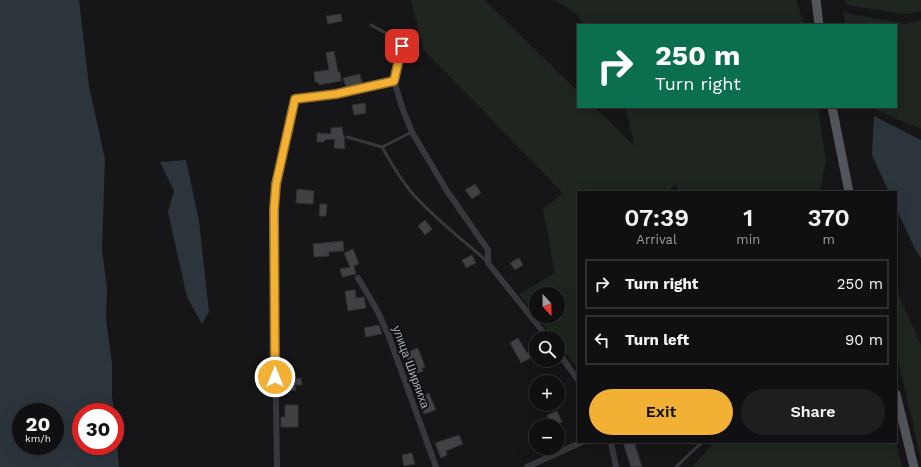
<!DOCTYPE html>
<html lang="en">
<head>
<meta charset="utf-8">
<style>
	body { margin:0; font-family:"Work Sans",sans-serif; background:#1e1e20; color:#f1f3f6; height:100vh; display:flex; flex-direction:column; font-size:15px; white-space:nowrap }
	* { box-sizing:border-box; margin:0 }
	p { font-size:13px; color:#9c9d9f }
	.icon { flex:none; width:22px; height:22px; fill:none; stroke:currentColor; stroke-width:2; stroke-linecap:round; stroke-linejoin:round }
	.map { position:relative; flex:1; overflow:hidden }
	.drawer { position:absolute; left:577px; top:191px; width:320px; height:252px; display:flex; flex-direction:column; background:#101012; border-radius:0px; box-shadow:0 4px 16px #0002,0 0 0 1px #303032 }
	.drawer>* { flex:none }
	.guide { position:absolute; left:577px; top:24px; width:320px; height:84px; border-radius:0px; box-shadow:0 4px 16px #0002,0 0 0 1px #303032; background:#0b6e4f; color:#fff; overflow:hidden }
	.needle { width:26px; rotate:158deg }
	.tools { position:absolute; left:529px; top:287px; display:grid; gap:8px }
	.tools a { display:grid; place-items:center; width:36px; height:36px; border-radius:50%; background:#101012; box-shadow:0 4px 16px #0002,0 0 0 1px #303032; font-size:20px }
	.speed { position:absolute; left:12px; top:403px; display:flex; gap:8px; font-size:20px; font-weight:700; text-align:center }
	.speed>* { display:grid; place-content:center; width:52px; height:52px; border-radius:50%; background:#101012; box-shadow:0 4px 16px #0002,0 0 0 1px #303032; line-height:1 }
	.speed small { font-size:10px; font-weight:400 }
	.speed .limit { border:6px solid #d22; background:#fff; color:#111 }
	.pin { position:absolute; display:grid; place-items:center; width:34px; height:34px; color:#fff; margin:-17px; border-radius:8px; box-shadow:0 2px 6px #0006 }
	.me { position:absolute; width:44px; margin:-22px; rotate:0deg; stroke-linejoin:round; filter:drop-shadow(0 0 3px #0008) }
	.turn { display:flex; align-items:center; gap:14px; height:84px; padding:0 12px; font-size:18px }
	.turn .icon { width:52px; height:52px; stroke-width:2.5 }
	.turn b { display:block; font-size:28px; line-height:34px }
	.eta { display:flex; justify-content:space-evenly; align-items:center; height:68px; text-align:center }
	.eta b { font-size:24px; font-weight:600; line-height:28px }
	.action { display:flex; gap:8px; margin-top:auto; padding:8px 12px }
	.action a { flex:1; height:46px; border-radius:24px; background:#f2b134; color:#111; font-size:16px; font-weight:600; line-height:46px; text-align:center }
	.action a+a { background:#1e1e20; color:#f1f3f6 }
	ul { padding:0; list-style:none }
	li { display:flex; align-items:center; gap:12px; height:50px; margin:0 8px 6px; padding:0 4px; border:2px solid #303032; border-radius:0px }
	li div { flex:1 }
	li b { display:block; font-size:15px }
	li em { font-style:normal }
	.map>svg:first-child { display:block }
	.green { fill:#1e261f }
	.water { fill:#2c353c; fill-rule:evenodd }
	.building { fill:#404145; stroke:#303034 }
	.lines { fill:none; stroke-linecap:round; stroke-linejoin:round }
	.lane { stroke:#37383d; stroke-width:3 }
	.street { stroke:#37383d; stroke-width:6 }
	.primary { stroke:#53555c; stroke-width:9 }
	.route-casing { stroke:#9d7322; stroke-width:10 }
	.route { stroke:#f2b134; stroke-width:7 }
	.labels { text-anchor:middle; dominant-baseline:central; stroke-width:4; stroke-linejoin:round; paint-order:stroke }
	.street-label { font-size:12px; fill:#a8adb8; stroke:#111113 }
</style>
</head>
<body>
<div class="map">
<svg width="921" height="467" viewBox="0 0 921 467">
	<rect width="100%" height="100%" fill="#161618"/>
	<!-- green -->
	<g class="green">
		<polygon points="411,0 484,0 578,91 578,107 594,107 635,146 625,107 818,107 826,162 820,192 680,192 675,184 668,192 578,192 578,369 558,344 558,338 554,338 536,316 558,316 558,294 536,294 536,316 519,294 555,273 543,209 563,193 423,49"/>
		<polygon points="555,0 796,0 804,25 584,25 577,14"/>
		<polygon points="845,0 921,0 921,11 908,14 846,5"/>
		<polygon points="843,12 905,24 921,20 921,129 869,107 896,107 896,25 845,25"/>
		<polygon points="896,289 921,345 921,459 896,351"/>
		<polygon points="896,441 902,467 692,467 715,442"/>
	</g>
	<!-- water -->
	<g class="water">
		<path d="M 0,0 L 79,0 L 89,86 L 105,159 L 102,250 L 107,288 L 106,319 L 112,363 L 112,396 L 114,412 L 81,412 L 81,446 L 115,446 L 115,423 L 119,467 L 0,467 ZM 21,412 L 55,412 L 55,446 L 21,446 Z"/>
		<polygon points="874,116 921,140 921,258 915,249 896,208 896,192 889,192 872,155"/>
		<polygon points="186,160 199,221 209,312 202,324 187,297 168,212 174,191 160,162"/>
	</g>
	<!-- building -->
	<g class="building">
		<polygon points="341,14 342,21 328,24 326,16"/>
		<polygon points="334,51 338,72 340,72 341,81 319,85 318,82 315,82 314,72 329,70 326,53"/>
		<polygon points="360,74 362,84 346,87 343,78"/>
		<polygon points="365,103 366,113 354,115 352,105"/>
		<polygon points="342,127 343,135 344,135 345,149 334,148 335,139 324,140 324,142 317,142 317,133 331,134 331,128"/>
		<polygon points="475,184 481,193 472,199 465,190"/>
		<polygon points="297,189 314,191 313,204 296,203"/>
		<polygon points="320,204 327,204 326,216 319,216"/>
		<polygon points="425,220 432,229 425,235 418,226"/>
		<polygon points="343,241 344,251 329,252 329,256 314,257 313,244"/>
		<polygon points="353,249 359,264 354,266 356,274 342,277 340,269 350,267 344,253"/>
		<polygon points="472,255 476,263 466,268 462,260"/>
		<polygon points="519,258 523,265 515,270 510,263"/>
		<polygon points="355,290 356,298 364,297 366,308 348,311 345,291"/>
		<polygon points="379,325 382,334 366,337 364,328"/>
		<polygon points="518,338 527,353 531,351 534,356 521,363 510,343"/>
		<polygon points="418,348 425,367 422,368 423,371 413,375 405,353"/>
		<polygon points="301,378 302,385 295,385 296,390 286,391 285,380"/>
		<polygon points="429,393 436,410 424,414 418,398"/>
		<polygon points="285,405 298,405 298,427 281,427 281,417 285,417"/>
		<polygon points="557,411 562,422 552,426 547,415"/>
		<polygon points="459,435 463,444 446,451 447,455 441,458 435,443"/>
		<polygon points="623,442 634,442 642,467 631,467"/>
		<polygon points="412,453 415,464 404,466 402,455"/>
	</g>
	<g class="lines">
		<!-- lane -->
		<g class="lane">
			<polyline points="371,25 400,41 402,51 394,81"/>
			<path d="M 347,137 L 382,147 C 391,163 400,179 412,193 C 435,219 463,240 488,262"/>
			<polyline points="382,147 412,132"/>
			<polyline points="676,467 702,442"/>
		</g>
		<!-- street -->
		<g class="street">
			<polyline points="358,278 377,310 388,334 436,467"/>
			<polyline points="558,352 578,380"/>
			<polyline points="611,442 616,467"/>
			<polyline points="277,467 273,222 276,184 295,99 336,94 394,81 403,110 412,132 447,191 488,250 488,263 548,338"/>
			<polyline points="527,467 582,442"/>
		</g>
		<!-- primary -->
		<g class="primary">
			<polyline points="816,0 819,25"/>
			<polyline points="832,107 849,192"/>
			<polyline points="896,394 914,467"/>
		</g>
	</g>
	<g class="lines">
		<defs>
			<polyline id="route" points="275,377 274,210 276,184 295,99 336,94 394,81 402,46"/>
		</defs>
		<!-- route casing -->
		<use href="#route" class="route-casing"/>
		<!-- route -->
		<use href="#route" class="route"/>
	</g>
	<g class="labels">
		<!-- street labels -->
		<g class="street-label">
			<text transform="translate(411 367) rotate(70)">улица Ширяиха</text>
		</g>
	</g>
</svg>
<div class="tools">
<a><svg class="needle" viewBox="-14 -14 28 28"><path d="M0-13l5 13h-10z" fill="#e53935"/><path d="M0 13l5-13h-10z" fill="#9c9d9f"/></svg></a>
<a><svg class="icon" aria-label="search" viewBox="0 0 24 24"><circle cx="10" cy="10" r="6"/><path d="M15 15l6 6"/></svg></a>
<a>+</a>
<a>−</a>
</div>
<div class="speed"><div>20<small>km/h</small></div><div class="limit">30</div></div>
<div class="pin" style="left:402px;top:46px;background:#d93025"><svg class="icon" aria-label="arrive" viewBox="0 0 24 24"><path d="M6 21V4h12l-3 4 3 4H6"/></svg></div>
<svg class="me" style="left:275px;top:377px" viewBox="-20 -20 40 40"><circle r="17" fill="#f2b134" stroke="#fff" stroke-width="3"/><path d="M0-11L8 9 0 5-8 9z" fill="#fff"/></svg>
<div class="guide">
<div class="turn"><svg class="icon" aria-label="right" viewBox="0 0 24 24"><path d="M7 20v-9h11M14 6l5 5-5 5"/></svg><div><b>250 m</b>Turn right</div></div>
</div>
<section class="drawer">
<div class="eta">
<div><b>07:39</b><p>Arrival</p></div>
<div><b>1</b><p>min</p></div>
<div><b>370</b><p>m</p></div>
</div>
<ul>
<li><svg class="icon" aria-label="right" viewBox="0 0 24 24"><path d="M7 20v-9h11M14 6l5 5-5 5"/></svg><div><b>Turn right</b></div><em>250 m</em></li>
<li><svg class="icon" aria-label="left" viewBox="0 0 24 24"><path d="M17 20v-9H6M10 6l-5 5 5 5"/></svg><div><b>Turn left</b></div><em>90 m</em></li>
</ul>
<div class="action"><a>Exit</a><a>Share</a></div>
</section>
</div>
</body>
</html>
